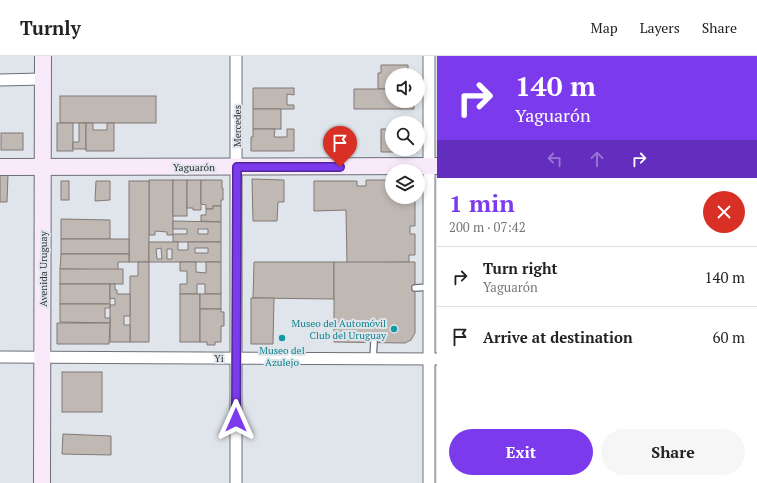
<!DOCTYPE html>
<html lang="en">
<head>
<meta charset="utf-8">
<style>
	body { margin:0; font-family:"PT Serif",serif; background:#f6f6f6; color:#222; height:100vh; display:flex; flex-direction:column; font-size:15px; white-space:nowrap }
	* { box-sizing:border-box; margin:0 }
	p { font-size:13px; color:#767676 }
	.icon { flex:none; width:22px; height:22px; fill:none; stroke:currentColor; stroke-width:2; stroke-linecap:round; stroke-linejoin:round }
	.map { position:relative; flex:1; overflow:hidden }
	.drawer { display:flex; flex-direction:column; background:#fff; width:320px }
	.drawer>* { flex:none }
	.banner { background:#7c3aed; color:#fff; overflow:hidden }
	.fabs { position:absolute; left:385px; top:12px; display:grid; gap:8px }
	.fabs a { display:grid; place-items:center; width:40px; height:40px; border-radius:50%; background:#fff; box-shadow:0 2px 6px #0003; font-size:20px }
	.pin { position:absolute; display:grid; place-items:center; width:34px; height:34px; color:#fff; margin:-41px -17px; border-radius:50% 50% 50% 0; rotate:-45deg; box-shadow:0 0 4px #0007 }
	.pin .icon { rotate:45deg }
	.me { position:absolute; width:44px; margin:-22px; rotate:0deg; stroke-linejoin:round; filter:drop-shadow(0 0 3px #0008) }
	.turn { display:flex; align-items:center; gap:14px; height:84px; padding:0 12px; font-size:18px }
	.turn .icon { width:52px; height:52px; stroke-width:2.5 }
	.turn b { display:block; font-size:28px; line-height:34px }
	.lanes { display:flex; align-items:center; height:38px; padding:0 12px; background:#0003; justify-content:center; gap:20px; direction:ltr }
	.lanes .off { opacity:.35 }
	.round { display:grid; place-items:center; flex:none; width:42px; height:42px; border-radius:21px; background:#f6f6f6 }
	.summary { display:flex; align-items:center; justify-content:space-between; height:68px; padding:0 12px }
	h1 { font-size:24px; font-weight:700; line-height:30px; color:#7c3aed }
	.cta { display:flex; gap:8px; margin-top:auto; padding:8px 12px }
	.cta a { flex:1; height:46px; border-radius:24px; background:#7c3aed; color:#fff; font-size:16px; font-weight:700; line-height:46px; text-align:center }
	.cta a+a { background:#f6f6f6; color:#222 }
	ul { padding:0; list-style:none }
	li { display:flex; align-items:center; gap:12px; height:60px; padding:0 12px; border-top:1px solid #e0e0e0 }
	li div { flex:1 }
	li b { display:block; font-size:15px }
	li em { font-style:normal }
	header { display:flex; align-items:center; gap:24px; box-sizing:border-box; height:56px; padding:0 20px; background:#fff; border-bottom:1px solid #e0e0e0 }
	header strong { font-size:19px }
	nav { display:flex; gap:22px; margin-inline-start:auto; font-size:14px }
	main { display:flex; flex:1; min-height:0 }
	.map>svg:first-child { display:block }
	.building { fill:#c0b8b3; stroke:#807975; fill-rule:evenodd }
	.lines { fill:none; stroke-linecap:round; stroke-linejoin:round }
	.lane-casing { stroke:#6c7077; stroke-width:8 }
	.street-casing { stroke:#6c7077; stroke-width:13 }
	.secondary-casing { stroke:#6c7077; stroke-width:18 }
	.lane { stroke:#fff; stroke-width:5.5 }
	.street { stroke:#fff; stroke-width:11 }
	.secondary { stroke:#f8e9fb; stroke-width:16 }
	.route-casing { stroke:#51269a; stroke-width:10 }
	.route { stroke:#7c3aed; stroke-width:7 }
	.culture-dot { fill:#0f9aa8; stroke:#e0e5ec; stroke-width:1.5 }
	.labels { text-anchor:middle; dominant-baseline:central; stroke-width:4; stroke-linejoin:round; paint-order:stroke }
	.street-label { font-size:10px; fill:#2f3134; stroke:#e0e5ec }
	.culture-label { font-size:10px; fill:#0d838f; stroke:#e0e5ec; text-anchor:end }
</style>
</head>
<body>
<header>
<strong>Turnly</strong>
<nav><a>Map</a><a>Layers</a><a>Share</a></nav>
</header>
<main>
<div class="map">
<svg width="437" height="427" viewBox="0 0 437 427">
	<rect width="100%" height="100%" fill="#e0e5ec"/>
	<!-- building -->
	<g class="building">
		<polygon points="381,9 408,9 408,19 392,19 392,33 378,33 378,17 381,17"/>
		<polygon points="253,32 294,32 294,39 287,38 287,49 294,49 294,53 253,53"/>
		<polygon points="354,33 392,33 392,45 414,45 414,53 354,53"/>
		<rect x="60" y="40" width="96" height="27"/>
		<rect x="253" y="53" width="28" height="20"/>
		<rect x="57" y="67" width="16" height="28"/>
		<polygon points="79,67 86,67 86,93 73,93 73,86 79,86"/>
		<polygon points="86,67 93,67 93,74 107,74 107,67 114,67 114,95 86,95"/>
		<polygon points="253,73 275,73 274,81 287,81 287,73 294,73 294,95 251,95 251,81 253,81"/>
		<polygon points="381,73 387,73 388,79 392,79 392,93 417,93 417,96 381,96"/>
		<rect x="1" y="77" width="22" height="17"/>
		<polygon points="0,118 8,118 7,146 0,146"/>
		<polygon points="252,123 284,124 284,146 278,146 277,165 253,165"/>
		<polygon points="149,124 173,124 173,179 167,179 167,176 155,175 155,179 149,179"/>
		<rect x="173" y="124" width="14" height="36"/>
		<polygon points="187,124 201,124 201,154 193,154 193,152 187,152"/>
		<polygon points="201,124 222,124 222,132 223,132 223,144 221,144 221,150 213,150 213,153 206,153 206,149 201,148"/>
		<polygon points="366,124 392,124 392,141 415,141 415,170 410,170 410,178 415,178 415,199 409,199 409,206 347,207 346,154 314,155 314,125 357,125 357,130 366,130"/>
		<rect x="61" y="125" width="8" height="19"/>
		<polygon points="96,125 110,125 110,144 95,145"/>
		<rect x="129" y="125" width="20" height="81"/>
		<polygon points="213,150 221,150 221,166 201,165 201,159 206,159 206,153 213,153"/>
		<polygon points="61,163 110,164 110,183 61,183"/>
		<path d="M 173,165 L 221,166 L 221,186 L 173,186 L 173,178 L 187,178 L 187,173 L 173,173 ZM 198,173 L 208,173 L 208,178 L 198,178 Z"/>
		<rect x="61" y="183" width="68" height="15"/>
		<path d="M 149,186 L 178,186 L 178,194 L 188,194 L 188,186 L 221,186 L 221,206 L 149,206 ZM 161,192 L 162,203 L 157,203 L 156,193 ZM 195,192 L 208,192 L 208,197 L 195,197 ZM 167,193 L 172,193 L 172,203 L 167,203 Z"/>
		<polygon points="61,198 129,198 129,206 118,206 118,214 60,213"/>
		<polygon points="138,206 149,206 149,286 130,286 130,220 138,220"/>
		<polygon points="180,206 196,206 196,216 206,217 206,206 221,206 221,238 205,238 205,228 197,228 197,238 180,238 180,228 187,228 187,215 180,215"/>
		<polygon points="254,206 334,206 334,243 253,242"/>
		<polygon points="334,206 415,206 415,277 411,284 405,287 334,286"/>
		<rect x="60" y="213" width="63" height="15"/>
		<rect x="60" y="228" width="50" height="20"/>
		<polygon points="110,228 115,228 115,234 117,234 117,238 130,238 130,260 124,260 124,269 130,269 130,286 110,286 110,249 115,249 115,242 110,243"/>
		<rect x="180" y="238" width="20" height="48"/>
		<rect x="200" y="238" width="21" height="15"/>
		<polygon points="251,242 274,242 273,288 251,288"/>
		<polygon points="60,248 110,248 110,252 105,252 105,262 110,262 110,267 60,266"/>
		<polygon points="200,253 221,253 221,256 224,256 224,270 221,270 221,286 215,286 215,289 207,289 207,286 200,286"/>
		<polygon points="57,267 110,267 109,288 57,288"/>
		<rect x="62" y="316" width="40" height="40"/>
		<polygon points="63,378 111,380 111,399 62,398"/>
	</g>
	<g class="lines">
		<defs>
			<g id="lane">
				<polyline points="415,232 429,231"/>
				<polyline points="373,303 374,286"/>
			</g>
			<g id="street">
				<polyline points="0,24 43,23"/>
				<polyline points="0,301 437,303"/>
				<polyline points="236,427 236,0"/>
				<polyline points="429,427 429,0"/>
			</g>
			<g id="secondary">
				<polyline points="0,111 437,110"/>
				<polyline points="42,427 43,0"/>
			</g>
		</defs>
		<!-- lane casing -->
		<use href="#lane" class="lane-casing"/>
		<!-- street casing -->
		<use href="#street" class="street-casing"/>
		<!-- secondary casing -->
		<use href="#secondary" class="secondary-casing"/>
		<!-- lane -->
		<use href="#lane" class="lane"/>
		<!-- street -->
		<use href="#street" class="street"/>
		<!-- secondary -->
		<use href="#secondary" class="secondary"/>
	</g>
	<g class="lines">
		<defs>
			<polyline id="route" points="236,364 237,111 340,111"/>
		</defs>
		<!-- route casing -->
		<use href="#route" class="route-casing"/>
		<!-- route -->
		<use href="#route" class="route"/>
	</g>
	<!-- markers -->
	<g class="culture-dot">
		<circle cx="394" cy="273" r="4"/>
		<circle cx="282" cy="282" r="4"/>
	</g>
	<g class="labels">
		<!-- street labels -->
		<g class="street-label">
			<text transform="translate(237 70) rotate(-90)">Mercedes</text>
			<text x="194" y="111">Yaguarón</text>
			<text transform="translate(43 213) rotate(-90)">Avenida Uruguay</text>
			<text x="219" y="302">Yi</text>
		</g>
		<!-- culture labels -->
		<g class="culture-label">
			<text x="386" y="267">Museo del Automóvil<tspan x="386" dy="12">Club del Uruguay</tspan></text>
			<text x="282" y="294" text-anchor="middle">Museo del<tspan x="282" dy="12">Azulejo</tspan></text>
		</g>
	</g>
</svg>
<div class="fabs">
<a><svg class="icon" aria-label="sound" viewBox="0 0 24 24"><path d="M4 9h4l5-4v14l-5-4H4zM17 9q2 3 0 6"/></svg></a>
<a><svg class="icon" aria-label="search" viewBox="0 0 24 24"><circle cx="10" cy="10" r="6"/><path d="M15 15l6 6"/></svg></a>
<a><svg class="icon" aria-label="layers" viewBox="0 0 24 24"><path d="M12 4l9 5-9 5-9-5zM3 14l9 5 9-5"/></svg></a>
</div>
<div class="pin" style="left:340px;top:111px;background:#d93025"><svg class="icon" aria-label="arrive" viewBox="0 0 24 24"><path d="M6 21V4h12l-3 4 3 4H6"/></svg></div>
<svg class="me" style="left:236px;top:364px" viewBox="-20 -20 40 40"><path d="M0-17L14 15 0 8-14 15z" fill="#7c3aed" stroke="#fff" stroke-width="4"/></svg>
</div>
<section class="drawer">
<div class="banner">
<div class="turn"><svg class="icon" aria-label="right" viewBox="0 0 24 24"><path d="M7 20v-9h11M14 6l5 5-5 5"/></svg><div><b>140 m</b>Yaguarón</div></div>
<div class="lanes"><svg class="icon off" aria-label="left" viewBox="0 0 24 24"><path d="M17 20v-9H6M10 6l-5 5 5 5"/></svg><svg class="icon off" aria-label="ahead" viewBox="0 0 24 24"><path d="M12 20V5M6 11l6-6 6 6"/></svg><svg class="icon" aria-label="right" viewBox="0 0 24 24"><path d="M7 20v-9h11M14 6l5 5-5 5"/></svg></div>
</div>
<div class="summary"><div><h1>1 min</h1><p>200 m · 07:42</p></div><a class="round" style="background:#d93025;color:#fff"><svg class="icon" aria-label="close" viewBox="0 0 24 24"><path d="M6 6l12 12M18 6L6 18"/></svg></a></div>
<ul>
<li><svg class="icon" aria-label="right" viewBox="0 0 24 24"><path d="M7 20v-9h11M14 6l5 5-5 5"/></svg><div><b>Turn right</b><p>Yaguarón</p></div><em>140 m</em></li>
<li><svg class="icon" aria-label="arrive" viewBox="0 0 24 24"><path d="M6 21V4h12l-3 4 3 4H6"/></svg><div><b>Arrive at destination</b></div><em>60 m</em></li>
</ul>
<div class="cta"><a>Exit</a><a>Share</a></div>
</section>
</main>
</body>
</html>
